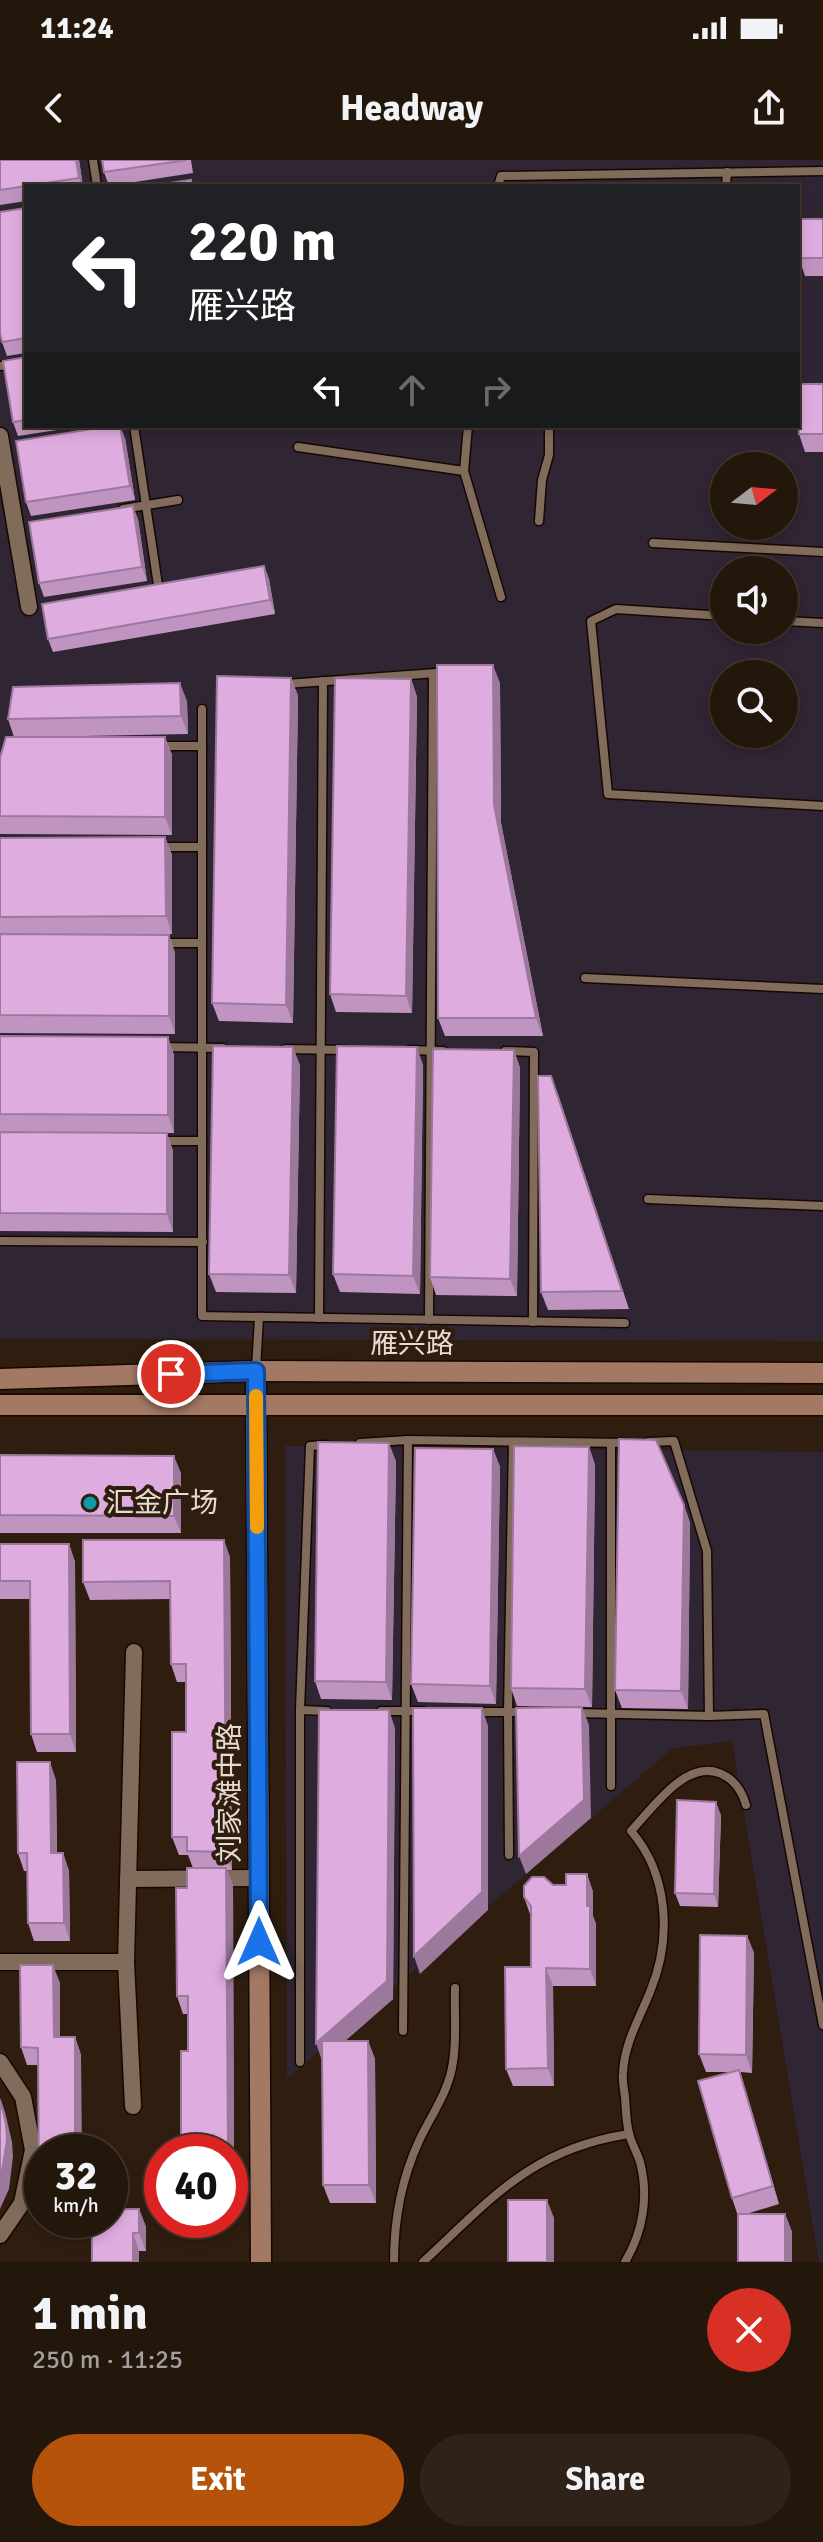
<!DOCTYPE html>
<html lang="en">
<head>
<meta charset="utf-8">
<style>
	body { margin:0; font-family:Signika,"Noto Sans SC",sans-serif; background:#2f2319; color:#f1f3f6; height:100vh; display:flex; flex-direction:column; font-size:30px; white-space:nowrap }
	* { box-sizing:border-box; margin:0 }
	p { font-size:26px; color:#a39f9d }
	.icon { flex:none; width:44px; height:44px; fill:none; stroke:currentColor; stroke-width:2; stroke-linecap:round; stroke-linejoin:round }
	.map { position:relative; height:2102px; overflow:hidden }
	.panel { display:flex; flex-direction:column; background:#23160b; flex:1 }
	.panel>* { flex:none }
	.banner { position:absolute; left:24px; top:24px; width:776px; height:244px; border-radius:0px; box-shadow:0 4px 12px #0003,0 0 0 2px #40352c; background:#202124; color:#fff; overflow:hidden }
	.needle { width:52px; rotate:74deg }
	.controls { position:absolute; left:710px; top:292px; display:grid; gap:16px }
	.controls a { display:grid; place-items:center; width:88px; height:88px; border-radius:50%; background:#23160b; box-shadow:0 4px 12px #0003,0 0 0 2px #40352c; font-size:40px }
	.speed { position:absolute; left:24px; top:1974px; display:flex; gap:16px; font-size:40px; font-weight:700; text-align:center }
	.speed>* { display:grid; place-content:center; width:104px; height:104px; border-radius:50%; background:#23160b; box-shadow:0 4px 12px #0003,0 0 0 2px #40352c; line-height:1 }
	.speed small { font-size:20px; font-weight:400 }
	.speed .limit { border:12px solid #d22; background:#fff; color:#111 }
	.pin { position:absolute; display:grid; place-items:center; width:68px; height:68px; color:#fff; margin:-34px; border:4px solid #fff; border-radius:50%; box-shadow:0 2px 8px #0007 }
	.me { position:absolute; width:88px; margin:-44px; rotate:0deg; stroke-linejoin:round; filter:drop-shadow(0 0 6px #0008) }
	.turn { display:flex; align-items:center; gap:28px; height:168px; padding:0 32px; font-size:36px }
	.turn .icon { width:104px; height:104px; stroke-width:2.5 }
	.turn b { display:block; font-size:56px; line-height:68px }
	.lanes { display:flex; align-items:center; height:76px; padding:0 32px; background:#0003; justify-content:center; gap:40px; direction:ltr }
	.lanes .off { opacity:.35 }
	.round { display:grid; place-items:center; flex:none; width:84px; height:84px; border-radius:42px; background:#2f2319 }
	.overview { display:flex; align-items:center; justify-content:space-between; height:136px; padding:0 32px }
	h1 { font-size:48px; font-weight:700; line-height:60px }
	.primary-button { display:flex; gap:16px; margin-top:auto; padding:16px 32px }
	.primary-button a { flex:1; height:92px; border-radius:48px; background:#b45309; color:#fff; font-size:32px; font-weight:700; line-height:92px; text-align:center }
	.primary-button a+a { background:#2f2319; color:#f1f3f6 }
	.status { display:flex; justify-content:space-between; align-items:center; height:56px; padding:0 40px; background:#23160b; direction:ltr }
	.status svg { height:22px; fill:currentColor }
	header { display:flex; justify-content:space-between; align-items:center; height:104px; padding:0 32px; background:#23160b; font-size:36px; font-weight:700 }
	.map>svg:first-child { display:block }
	.industrial { fill:#302533; fill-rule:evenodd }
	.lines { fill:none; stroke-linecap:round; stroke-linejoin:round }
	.lane-casing { stroke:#160700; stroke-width:11 }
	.street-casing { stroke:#160700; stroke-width:19 }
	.secondary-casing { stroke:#160700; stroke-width:23 }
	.lane { stroke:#816b5b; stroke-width:8 }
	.street { stroke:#816b5b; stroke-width:16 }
	.secondary { stroke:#a47964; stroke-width:20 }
	.wall { fill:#c094c0 }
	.shaded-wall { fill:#9c789c }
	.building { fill:#dfacdf; stroke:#9c789c; stroke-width:2 }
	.route-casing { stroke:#114b97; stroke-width:20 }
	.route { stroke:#1a73e8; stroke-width:14 }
	.slow { stroke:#f59e0b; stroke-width:14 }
	.culture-dot { fill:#0f9aa8; stroke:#2f1e0f; stroke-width:3 }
	.labels { text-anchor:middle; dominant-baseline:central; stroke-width:8; stroke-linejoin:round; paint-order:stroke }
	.street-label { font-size:28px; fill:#e7dad1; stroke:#2f1e0f }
	.poi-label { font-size:28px; fill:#e7dad1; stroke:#2f1e0f; text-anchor:start }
</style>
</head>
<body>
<div class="status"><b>11:24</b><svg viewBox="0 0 49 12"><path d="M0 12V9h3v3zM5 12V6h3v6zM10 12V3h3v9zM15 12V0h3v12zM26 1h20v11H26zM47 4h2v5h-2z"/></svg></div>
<header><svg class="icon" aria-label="back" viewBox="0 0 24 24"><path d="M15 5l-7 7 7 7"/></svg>Headway<svg class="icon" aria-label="share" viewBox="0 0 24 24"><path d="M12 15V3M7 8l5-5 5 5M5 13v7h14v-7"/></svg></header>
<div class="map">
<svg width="823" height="2102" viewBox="0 0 823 2102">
	<rect width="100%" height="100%" fill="#2f1e0f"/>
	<!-- industrial -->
	<g class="industrial">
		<path d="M 0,0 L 823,0 L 823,1181 L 0,1179 ZM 26,26 L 798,26 L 798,266 L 26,266 ZM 724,306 L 784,306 L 784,366 L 724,366 ZM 724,410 L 784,410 L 784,470 L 724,470 ZM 724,514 L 784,514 L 784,574 L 724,574 Z"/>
		<polygon points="285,1286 823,1292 823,2102 819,2102 732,1581 673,1588 287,1919"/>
	</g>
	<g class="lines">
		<defs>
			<g id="lane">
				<polyline points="93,0 97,26"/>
				<polyline points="498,26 501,16 823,11"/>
				<polyline points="726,26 727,12"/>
				<polyline points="0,206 26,202"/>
				<polyline points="134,266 158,425"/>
				<polyline points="468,266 464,311 501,437"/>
				<polyline points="298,287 464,311"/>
				<polyline points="123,349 178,340"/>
				<polyline points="539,361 542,320 549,295 549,266"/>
				<polyline points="653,383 823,392"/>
				<polyline points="724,456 616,449 591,461 608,634 823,646"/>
				<polyline points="784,461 823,463"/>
				<polyline points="286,524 436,513"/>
				<polyline points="202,549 202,1156 625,1163"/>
				<polyline points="159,586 202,586"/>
				<polyline points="161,687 202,687"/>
				<polyline points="161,783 202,783"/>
				<polyline points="585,818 823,829"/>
				<polyline points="161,887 223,888"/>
				<polyline points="285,889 347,890"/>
				<polyline points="409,890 443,891"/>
				<polyline points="505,891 534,892 533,1162"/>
				<polyline points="161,981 202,981"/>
				<polyline points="648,1039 823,1046"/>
				<polyline points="0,1081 203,1082"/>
				<polyline points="319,1158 323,521"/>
				<polyline points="429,1160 433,514"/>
				<polyline points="256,1210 259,1157"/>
				<polyline points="360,1283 408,1280 627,1283"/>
				<polyline points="611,1283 611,1626"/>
				<polyline points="300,1550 327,1551"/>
				<polyline points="381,1551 423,1551"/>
				<polyline points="473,1552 527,1552"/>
				<polyline points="577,1553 709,1556 707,1391 674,1281 648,1282"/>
				<polyline points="709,1556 764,1554 823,1865"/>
				<polyline points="509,1695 508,1552 513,1282"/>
				<polyline points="403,1871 408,1280"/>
				<polyline points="300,1902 300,1550 310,1286 327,1285"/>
				<path d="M 394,2102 C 394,2060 401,2020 419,1981 C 431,1955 449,1932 453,1902 C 457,1878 454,1852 455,1828"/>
				<path d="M 423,2102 C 491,2039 531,1989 629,1974"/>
				<path d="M 625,2102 C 643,2072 649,2036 640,2002 C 637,1992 631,1983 629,1973 C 626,1962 626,1949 625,1937 C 624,1929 622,1920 623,1913 C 624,1884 640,1857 650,1832 C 672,1779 669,1715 631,1671 C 652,1649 685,1600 719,1613 C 735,1619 742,1631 746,1645"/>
			</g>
			<g id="street">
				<polyline points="0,276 29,447"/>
				<polyline points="128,1719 259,1718"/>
				<polyline points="0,1802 126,1802"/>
				<polyline points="0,1902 23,1937 33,1990 22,2043 0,2075"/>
				<polyline points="133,1946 126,1802 134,1492"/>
			</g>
			<g id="secondary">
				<polyline points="256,1211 261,2102"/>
				<polyline points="0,1219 256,1211 823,1213"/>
				<polyline points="0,1245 823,1245"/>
			</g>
		</defs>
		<!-- lane casing -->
		<use href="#lane" class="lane-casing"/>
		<!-- street casing -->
		<use href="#street" class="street-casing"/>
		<!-- secondary casing -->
		<use href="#secondary" class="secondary-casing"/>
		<!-- lane -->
		<use href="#lane" class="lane"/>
		<!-- street -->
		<use href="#street" class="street"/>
		<!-- secondary -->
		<use href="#secondary" class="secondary"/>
	</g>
	<!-- wall -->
	<g class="wall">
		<polygon points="0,0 79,0 83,26 26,26 26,41 0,45"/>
		<polygon points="102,0 191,0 193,13 109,26 104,12"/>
		<polygon points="26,48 26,193 7,196 2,182"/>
		<polygon points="823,59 823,116 805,116 799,98"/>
		<polygon points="26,197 26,266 83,266 18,276 13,262"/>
		<polygon points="823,224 823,292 805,292 799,274"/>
		<polygon points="125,278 135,340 31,356 26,342"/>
		<polygon points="138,359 147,421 44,437 39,423"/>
		<polygon points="264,406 269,419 275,454 53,492 48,479"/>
		<polygon points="291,518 298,536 293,863 219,861 212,843"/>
		<polygon points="411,519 417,537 412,853 336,852 330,834"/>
		<polygon points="500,523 501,663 543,876 445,876 438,858"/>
		<polygon points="187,541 188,574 31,577 165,577 172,595 172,675 0,674 0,598 14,577 8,559"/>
		<polygon points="165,677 172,695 172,774 66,775 169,775 175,793 175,874 0,873 0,678"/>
		<polygon points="0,876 168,877 174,895 174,973 167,973 173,991 173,1072 0,1071"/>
		<polygon points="514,890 520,908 517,1136 436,1135 430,1117"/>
		<polygon points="300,905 296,1133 216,1132 209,1114"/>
		<polygon points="423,905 420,1134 340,1132 333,1114"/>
		<polygon points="558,934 629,1149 548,1150 541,1132"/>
		<polygon points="589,1287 595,1305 592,1547 517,1546 511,1528"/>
		<polygon points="493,1289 500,1307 496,1544 418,1542 411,1524"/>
		<polygon points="0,1295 181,1313 181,1373 0,1373"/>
		<polygon points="396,1301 392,1540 321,1539 315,1521"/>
		<polygon points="684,1345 690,1363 688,1549 622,1548 615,1530"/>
		<polygon points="0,1384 69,1384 75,1402 76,1592 37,1592 31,1574 30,1439 0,1439"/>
		<polygon points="230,1397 232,1710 227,1710 233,1726 234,2023 230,2023 230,1992 188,1891 188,1854 183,1854 177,1836 187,1728 193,1708 188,1695 179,1695 172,1677 186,1572 186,1522 177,1522 171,1504 170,1439 90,1440 83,1422"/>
		<polygon points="395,1568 393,1839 345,1881 368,1881 375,1899 376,2043 330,2043 323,2025 322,1900"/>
		<polygon points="56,1620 57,1693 63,1693 69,1711 70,1781 34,1781 28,1763 27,1711 24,1711 18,1693"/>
		<polygon points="721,1655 718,1747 680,1746 675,1733"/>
		<polygon points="587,1714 593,1732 593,1756 596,1764 596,1826 553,1826 554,1926 513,1926 506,1909 531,1807 531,1757 524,1737 553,1725 566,1725"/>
		<polygon points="747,1776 754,1793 752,1913 740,1912 779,2044 746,2054 785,2054 792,2072 738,2056 732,2038 729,1912 706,1912 699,1894"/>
		<polygon points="60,1823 60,1877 75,1877 81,1895 42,1992 42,2040 39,2031 38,1905 27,1905 21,1887"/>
		<polygon points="139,2049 146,2067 146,2091 139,2091 108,2068"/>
	</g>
	<!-- shaded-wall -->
	<g class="shaded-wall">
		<polygon points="76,0 79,0 83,26 82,26 79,18"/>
		<polygon points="120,266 125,278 135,340 130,326"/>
		<polygon points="133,346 138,359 147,421 142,407"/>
		<polygon points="264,406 269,419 275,454 270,440"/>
		<polygon points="493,505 500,523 501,663 543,876 536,858 494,645"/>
		<polygon points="291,518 298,536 293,863 286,845"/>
		<polygon points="411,519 417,537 412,853 406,836"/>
		<polygon points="180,523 187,541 188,574 181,556"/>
		<polygon points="165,577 172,595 172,675 165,657"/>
		<polygon points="165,677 172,695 172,774 166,756"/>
		<polygon points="169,775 175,793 175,874 169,856"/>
		<polygon points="168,877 174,895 174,973 168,955"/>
		<polygon points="293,887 300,905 296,1133 289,1115"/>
		<polygon points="417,887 423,905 420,1134 413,1116"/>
		<polygon points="514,890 520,908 517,1136 510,1119"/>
		<polygon points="167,973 173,991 173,1072 167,1054"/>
		<polygon points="389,1283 396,1301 392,1540 386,1522"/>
		<polygon points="589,1287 595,1305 592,1547 585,1529"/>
		<polygon points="493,1289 500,1307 496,1544 490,1526"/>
		<polygon points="174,1296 181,1313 181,1373 174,1356"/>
		<polygon points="684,1345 690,1363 688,1549 681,1531"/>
		<polygon points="224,1380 230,1397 232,1710 226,1692"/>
		<polygon points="69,1384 75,1402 76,1592 70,1574"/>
		<polygon points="582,1547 589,1565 591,1658 526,1714 519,1696"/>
		<polygon points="482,1548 488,1566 488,1750 420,1814 414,1796"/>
		<polygon points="389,1550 395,1568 393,1839 322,1901 316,1883"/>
		<polygon points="50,1602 56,1620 57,1711 51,1693"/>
		<polygon points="716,1642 721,1655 718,1747 714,1734"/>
		<polygon points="63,1693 69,1711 70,1781 64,1763"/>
		<polygon points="226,1708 233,1726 234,2023 230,2011 230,1992 228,1992"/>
		<polygon points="587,1714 593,1732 593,1756 596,1764 596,1826 590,1809"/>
		<polygon points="747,1776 754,1793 752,1913 746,1895"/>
		<polygon points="53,1805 60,1823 60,1895 54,1877"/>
		<polygon points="546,1808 553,1826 554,1926 548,1908"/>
		<polygon points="75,1877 81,1895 82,1992 75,1992"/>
		<polygon points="368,1881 375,1899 376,2043 369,2025"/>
		<polygon points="739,1910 745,1928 779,2044 773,2026"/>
		<polygon points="0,1938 5,1952 12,1982 13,1997 9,2029 0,2049"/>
		<polygon points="547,2040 554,2058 554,2102 547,2102"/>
		<polygon points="139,2049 146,2067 146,2091 139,2073"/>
		<polygon points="785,2054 792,2072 792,2102 785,2102"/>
		<polygon points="133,2073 139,2091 139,2102 133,2102"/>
	</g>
	<!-- building -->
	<g class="building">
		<polygon points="0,0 76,0 79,18 0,30"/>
		<polygon points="102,0 187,0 104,12"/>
		<polygon points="191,20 192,26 149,26"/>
		<polygon points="26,48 26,178 2,182 0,172 0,52"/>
		<rect x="799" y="59" width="24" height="39"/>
		<polygon points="26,197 26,260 13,262 3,201"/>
		<rect x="799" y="224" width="24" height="50"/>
		<polygon points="111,266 120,266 130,326 26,342 16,281"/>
		<polygon points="133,346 142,407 39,423 29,362"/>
		<polygon points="264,406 270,440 48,479 42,444"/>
		<polygon points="437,505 493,505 494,645 536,858 438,858"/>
		<polygon points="217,516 291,518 286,845 212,843"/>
		<polygon points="335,518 411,519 406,836 330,834"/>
		<polygon points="180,523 181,556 8,559 13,527"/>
		<polygon points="6,577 165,577 165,657 0,656 0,598"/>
		<polygon points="165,677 166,756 0,757 0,678"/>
		<polygon points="0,774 169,775 169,856 0,855"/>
		<polygon points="0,876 168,877 168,955 0,954"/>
		<polygon points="213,886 293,887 289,1115 209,1114"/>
		<polygon points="337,886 417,887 413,1116 333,1114"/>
		<polygon points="433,889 514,890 510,1119 430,1117"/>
		<polygon points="538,916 551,916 622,1131 541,1132"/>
		<polygon points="0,972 167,973 167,1054 0,1053"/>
		<polygon points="619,1279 656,1280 684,1345 681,1531 615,1530"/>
		<polygon points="318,1282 389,1283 386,1522 315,1521"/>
		<polygon points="514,1286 589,1287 585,1529 511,1528"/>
		<polygon points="415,1288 493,1289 490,1526 411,1524"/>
		<polygon points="0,1295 174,1296 174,1356 0,1355"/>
		<polygon points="83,1380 224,1380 226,1692 187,1691 187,1677 172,1677 172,1572 186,1572 186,1504 171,1504 170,1421 83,1422"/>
		<polygon points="0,1384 69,1384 70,1574 31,1574 30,1421 0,1421"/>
		<polygon points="582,1547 584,1640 519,1696 516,1548"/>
		<polygon points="413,1548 482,1548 482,1732 414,1796"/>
		<polygon points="319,1550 389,1550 387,1821 316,1883"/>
		<polygon points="17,1602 50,1602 51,1693 63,1693 64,1763 28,1763 27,1693 18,1693"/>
		<polygon points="677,1640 716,1642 714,1734 675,1733"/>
		<polygon points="187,1708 226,1708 228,1992 181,1992 181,1891 188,1891 188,1836 177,1836 176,1728 187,1728"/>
		<polygon points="566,1714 587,1714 587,1746 590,1746 590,1809 546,1808 548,1908 506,1909 505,1807 531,1807 531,1746 524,1737 524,1726 532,1717 544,1717 553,1725 566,1725"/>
		<polygon points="700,1775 747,1776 746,1895 699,1894"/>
		<polygon points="20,1805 53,1805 54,1877 75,1877 75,1992 42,1992 42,2031 39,2031 38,1888 21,1887"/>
		<polygon points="322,1881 368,1881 369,2025 323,2025"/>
		<polygon points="739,1910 773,2026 732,2038 698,1921"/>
		<polygon points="0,1940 6,1964 7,1980 2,2011 0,2016"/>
		<rect x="508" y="2040" width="39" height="62"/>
		<polygon points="110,2049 139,2049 139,2073 133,2073 133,2102 92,2102 92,2068 108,2068"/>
		<rect x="738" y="2054" width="47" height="48"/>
	</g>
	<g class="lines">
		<defs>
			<polyline id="route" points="171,1214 256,1211 259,1782"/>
		</defs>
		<!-- route casing -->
		<use href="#route" class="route-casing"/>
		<!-- route -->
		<use href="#route" class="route"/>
		<!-- slow -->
		<polyline class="slow" points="256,1236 257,1367"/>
	</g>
	<!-- markers -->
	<circle class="culture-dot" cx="90" cy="1343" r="8"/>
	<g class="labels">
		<!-- street labels -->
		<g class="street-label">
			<text x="412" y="1184">雁兴路</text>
			<text transform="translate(230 1633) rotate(-90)">刘家滩中路</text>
		</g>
		<!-- poi labels -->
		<g class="poi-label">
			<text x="106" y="1343">汇金广场</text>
		</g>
	</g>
</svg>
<div class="controls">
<a><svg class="needle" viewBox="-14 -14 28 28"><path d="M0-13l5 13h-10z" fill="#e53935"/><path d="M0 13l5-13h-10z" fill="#a39f9d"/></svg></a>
<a><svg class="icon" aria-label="sound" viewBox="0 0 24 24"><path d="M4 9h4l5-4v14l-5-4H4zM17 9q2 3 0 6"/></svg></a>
<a><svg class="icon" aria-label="search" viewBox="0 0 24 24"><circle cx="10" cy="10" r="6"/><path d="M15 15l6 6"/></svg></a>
</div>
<div class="speed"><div>32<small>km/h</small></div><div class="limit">40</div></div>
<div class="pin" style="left:171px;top:1214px;background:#d93025"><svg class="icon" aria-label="arrive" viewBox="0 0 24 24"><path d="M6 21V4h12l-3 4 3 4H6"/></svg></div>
<svg class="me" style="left:259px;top:1782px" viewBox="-20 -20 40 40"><path d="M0-17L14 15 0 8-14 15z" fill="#1a73e8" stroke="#fff" stroke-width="4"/></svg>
<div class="banner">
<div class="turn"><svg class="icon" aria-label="left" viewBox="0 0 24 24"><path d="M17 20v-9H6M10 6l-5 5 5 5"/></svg><div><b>220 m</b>雁兴路</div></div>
<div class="lanes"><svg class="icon" aria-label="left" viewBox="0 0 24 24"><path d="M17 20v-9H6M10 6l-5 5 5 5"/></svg><svg class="icon off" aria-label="ahead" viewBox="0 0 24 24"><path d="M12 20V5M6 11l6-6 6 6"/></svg><svg class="icon off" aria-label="right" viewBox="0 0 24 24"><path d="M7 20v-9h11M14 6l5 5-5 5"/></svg></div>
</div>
</div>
<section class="panel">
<div class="overview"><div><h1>1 min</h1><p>250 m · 11:25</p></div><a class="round" style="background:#d93025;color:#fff"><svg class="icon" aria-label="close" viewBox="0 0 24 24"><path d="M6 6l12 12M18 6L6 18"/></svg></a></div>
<div class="primary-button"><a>Exit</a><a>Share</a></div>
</section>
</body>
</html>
